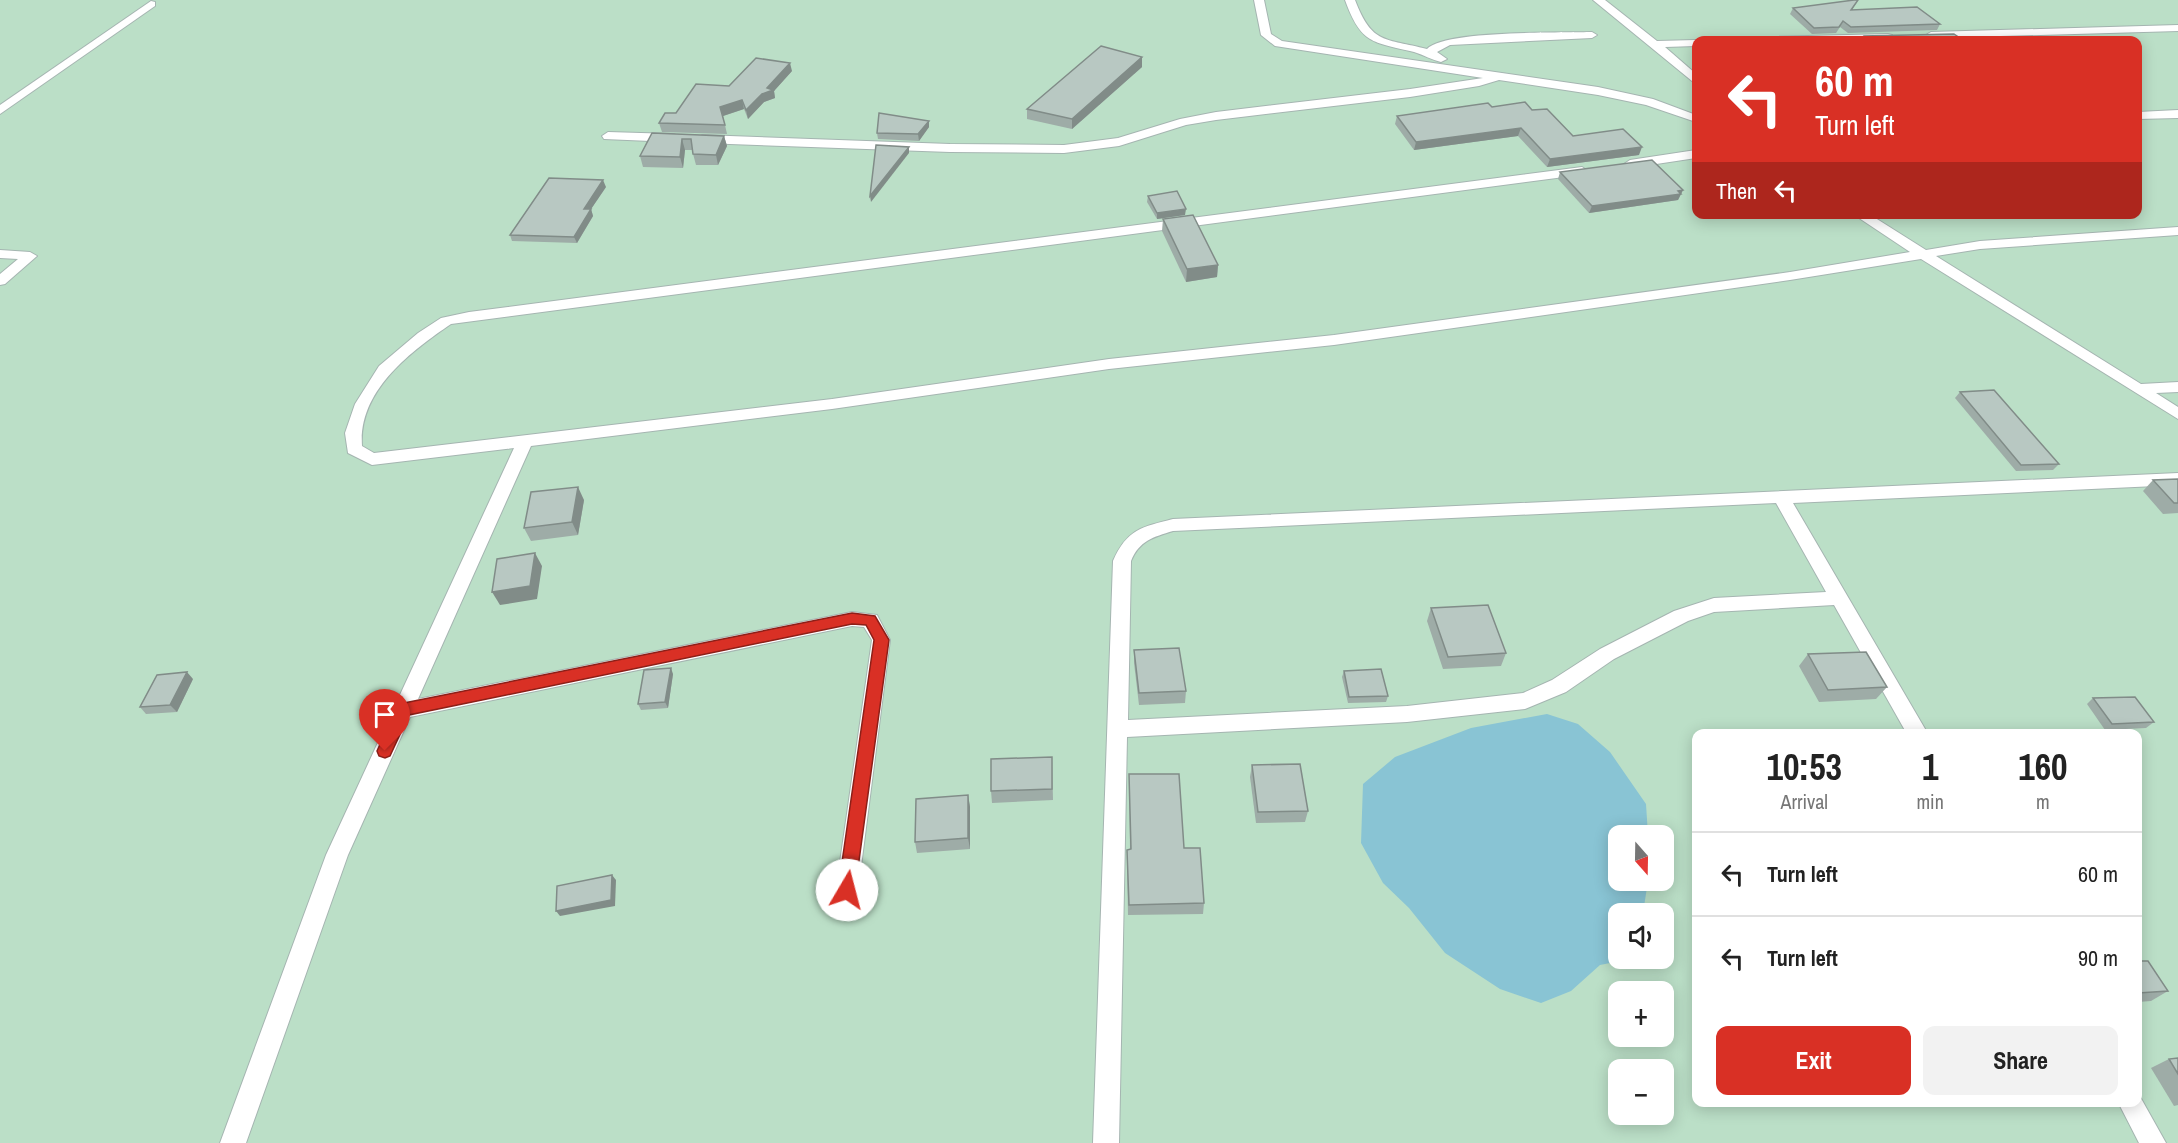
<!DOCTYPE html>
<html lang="en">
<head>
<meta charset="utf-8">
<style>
	body { margin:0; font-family:"Archivo Narrow",sans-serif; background:#f2f2f2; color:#222; height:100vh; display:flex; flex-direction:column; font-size:22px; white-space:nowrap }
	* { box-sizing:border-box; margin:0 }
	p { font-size:20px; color:#767676 }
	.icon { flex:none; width:33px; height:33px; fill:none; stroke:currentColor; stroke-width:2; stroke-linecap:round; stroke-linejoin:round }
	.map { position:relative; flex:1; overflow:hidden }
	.side { position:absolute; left:1692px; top:729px; width:450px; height:378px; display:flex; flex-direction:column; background:#fff; border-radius:12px; box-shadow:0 3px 15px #0003 }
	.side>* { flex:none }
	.top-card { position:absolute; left:1692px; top:36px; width:450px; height:183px; border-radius:12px; box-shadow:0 3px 15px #0003; background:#d93025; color:#fff; overflow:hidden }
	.needle { width:39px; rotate:160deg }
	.buttons { position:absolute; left:1608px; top:825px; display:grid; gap:12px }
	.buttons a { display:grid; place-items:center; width:66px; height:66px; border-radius:12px; background:#fff; box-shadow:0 3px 15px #0003; font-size:30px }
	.pin { position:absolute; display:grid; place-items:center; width:51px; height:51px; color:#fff; margin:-62px -26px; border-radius:50% 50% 50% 0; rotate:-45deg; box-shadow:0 0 6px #0007 }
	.pin .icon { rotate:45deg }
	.me { position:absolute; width:66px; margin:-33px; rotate:8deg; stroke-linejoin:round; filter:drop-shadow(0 0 4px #0008) }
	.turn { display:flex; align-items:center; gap:21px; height:126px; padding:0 24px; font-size:27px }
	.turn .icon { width:78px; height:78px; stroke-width:2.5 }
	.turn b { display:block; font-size:42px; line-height:51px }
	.then { display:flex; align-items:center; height:57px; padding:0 24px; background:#0003; gap:12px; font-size:22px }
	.eta { display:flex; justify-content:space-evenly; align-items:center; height:102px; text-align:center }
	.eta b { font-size:36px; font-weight:800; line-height:42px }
	.button { display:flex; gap:12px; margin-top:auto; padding:12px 24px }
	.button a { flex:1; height:69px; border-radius:12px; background:#d93025; color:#fff; font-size:24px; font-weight:800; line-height:69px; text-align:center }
	.button a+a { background:#f2f2f2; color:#222 }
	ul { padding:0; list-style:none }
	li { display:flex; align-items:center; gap:18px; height:84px; padding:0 24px; border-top:2px solid #e0e0e0 }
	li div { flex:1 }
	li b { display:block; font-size:22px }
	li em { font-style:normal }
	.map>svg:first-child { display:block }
	.green { fill:#bbdfc7; fill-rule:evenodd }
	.water { fill:#89c4d4 }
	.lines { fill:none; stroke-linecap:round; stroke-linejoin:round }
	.minor-casing { stroke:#a5b5b1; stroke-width:2 }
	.minor { fill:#fff; fill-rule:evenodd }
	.wall { fill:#9eaca7 }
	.shaded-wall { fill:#818c88 }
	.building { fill:#b8c8c2; stroke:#818c88; stroke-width:1.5 }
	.route { fill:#d93025; stroke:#8d1f18; stroke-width:1.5 }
</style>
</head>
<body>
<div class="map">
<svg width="2178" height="1143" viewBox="0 0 2178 1143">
	<rect width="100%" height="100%" fill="#e3ede9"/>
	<!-- green -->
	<path class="green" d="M 0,0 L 2178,0 L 2178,1143 L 0,1143 ZM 1696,40 L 2138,40 L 2138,214 L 1696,214 ZM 1696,734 L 2138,734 L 2138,1102 L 1696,1102 ZM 1618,836 L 1664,836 L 1664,880 L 1618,880 ZM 1618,914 L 1664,914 L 1664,958 L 1618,958 ZM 1618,992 L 1664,992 L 1664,1036 L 1618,1036 ZM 1618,1070 L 1664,1070 L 1664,1114 L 1618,1114 Z"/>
	<!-- water -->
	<polygon class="water" points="1547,714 1578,724 1610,752 1646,804 1648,835 1618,836 1618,880 1648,881 1643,913 1618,914 1618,958 1630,959 1600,965 1571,991 1541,1003 1500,989 1445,953 1409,908 1383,883 1361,843 1363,784 1395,757 1471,728"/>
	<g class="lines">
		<defs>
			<g id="minor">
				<polygon points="1254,0 1264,0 1271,34 1282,41 1598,87 1653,99 1696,115 1696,122 1646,105 1598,95 1499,80 1479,86 1410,97 1216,120 1186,125 1119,146 1064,153 950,152 702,143 696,139 702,135 950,144 1064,145 1118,138 1180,119 1216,112 1410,89 1483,78 1275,46 1261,35"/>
				<path d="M 1345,0 L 1355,0 C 1372,45 1385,38 1427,49 C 1444,30 1562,33 1592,32 L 1597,35 L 1592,38 L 1450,45 L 1437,52 L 1447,59 L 1441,62 C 1432,60 1424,55 1414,52 C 1372,42 1361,44 1345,0 Z"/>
				<polygon points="1593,0 1605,0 1657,41 1696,40 1699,40 1696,40 1696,46 1665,47 1696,74 1696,82 1692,81"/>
				<polygon points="151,1 155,2 155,6 0,114 0,105"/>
				<polygon points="2178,25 2178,31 1931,38 1926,35 1931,32"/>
				<polygon points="1888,34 1892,35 1892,39 1766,40 1772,37"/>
				<polygon points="2178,110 2178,118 2138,119 2138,112"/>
				<polygon points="608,132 674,134 680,138 674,142 604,139 602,136"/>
				<polygon points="1696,150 1696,158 1630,168 1624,164 1630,160"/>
				<path d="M 1582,167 L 1588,171 L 1587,174 L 451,324 C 410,352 358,391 362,446 L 374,453 L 832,399 L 1109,359 L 1334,335 L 1790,272 L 1910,252 L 1853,214 L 1869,214 L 1926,250 L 1980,241 L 2178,227 L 2178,235 L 1980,249 L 1936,256 L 2141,384 L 2178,382 L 2178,392 L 2156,393 L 2178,407 L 2178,419 L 1921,259 L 1790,280 L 1334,345 L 1109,369 L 832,409 L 531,446 L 418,699 L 852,612 L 877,615 L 890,640 L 858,890 L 855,897 L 847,900 L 839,897 L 836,890 L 872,640 L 864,627 L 852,626 L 410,717 L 348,855 L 246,1143 L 220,1143 L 326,855 L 514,448 L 372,465 L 348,453 L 345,433 L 355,404 L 379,366 L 418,333 L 441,318 L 469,312 Z"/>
				<polygon points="0,250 30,252 37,256 5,284 0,285 0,274 18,259 0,258"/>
				<path d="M 2178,473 L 2178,485 L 1793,503 L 1928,734 L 1907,734 L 1834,605 L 1714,612 L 1688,621 L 1614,659 L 1566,692 L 1525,709 L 1407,722 L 1127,737 L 1119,1143 L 1093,1143 L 1113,561 C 1127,529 1142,527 1173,519 ZM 1776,503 L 1826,592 L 1714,598 L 1674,611 L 1600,649 L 1552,680 L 1523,693 L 1407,706 L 1128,720 L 1131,561 C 1139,541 1153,537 1173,531 Z"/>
				<polygon points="2138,1093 2166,1143 2139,1143 2118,1102 2138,1102"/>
			</g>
		</defs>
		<!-- minor casing -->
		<use href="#minor" class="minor-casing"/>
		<!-- minor -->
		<use href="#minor" class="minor"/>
	</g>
	<!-- wall -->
	<g class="wall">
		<polygon points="1858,0 1852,10 1940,24 1937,30 1848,33 1840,27 1836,33 1812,34 1790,14 1793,8"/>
		<polygon points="1954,34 1963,40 1863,40 1865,36"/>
		<polygon points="1142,57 1142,67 1072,129 1027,119 1027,109"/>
		<polygon points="792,71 774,91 775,98 764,102 748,119 744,109 723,116 727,134 662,132 659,123 676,113 729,86"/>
		<polygon points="1492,107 1532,110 1573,136 1639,155 1547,167 1518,136 1414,150 1395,124 1397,116"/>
		<polygon points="929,121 929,127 919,141 878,139 877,133"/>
		<polygon points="652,133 724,136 727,146 718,165 696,165 692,150 685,150 683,168 643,167 640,156"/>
		<polygon points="1560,172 1683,190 1678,200 1589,213 1558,179"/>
		<polygon points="606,187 591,209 593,216 577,243 512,241 510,235"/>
		<polygon points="1148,196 1185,215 1157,219 1147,202"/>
		<polygon points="1163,219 1218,265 1217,277 1186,282 1162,231"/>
		<polygon points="1960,392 2059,464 2053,470 2016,471 1955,398"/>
		<polygon points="2178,479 2178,513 2163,514 2143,491 2153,480"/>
		<polygon points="584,500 578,535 531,541 524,528"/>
		<polygon points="1431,608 1506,653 1501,666 1443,669 1427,621"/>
		<polygon points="1134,650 1186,691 1185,703 1139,705 1134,663"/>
		<polygon points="1808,654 1887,687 1876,699 1819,702 1799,666"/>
		<polygon points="1344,671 1388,696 1386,702 1348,703 1342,677"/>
		<polygon points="673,674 668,708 641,710 638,704"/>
		<polygon points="193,679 177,712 146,714 140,707"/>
		<polygon points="2093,698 2154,722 2146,728 2105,730 2087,704"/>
		<polygon points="1052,757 1053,800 992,803 991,791"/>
		<polygon points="1252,765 1308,811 1305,822 1256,823 1250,777"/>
		<polygon points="1129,774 1184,848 1204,903 1203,914 1128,915 1127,861 1127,850 1130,849"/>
		<polygon points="968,795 970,807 970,849 917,853 915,842"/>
		<polygon points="2138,961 2168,991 2151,1001 2138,1002"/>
		<polygon points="2178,1058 2178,1105 2174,1106 2151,1068 2169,1059"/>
	</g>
	<!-- shaded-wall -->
	<g class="shaded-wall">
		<polygon points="1910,37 1909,40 1882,40"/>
		<polygon points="1142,57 1142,67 1072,129 1072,119"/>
		<polygon points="790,63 792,71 774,91 775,98 764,102 748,119 746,110"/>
		<polygon points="742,100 744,109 723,116 720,107"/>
		<polygon points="929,121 929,127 919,141 918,134"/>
		<polygon points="1521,128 1518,136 1414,150 1416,142"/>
		<polygon points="724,136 727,146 718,165 716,155"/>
		<polygon points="682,139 685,150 683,168 680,157"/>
		<polygon points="909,147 909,153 871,202 870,196"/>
		<polygon points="1642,147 1639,155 1547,167 1550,159"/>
		<polygon points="603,180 606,187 587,215 584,209"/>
		<polygon points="1683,190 1678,200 1589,213 1592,206"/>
		<polygon points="591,209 593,216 577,243 574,237"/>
		<polygon points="1186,209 1185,215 1157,219 1157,213"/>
		<polygon points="1218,265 1217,277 1186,282 1187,269"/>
		<polygon points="578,487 584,500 578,535 572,522"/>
		<polygon points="535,553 542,566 537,599 500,605 492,592"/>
		<polygon points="671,668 673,674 668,708 665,702"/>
		<polygon points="187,672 193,679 177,712 170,705"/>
		<polygon points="968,795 970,807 970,849 968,838"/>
		<polygon points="612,875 616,880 615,906 560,916 556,911"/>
	</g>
	<!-- building -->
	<g class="building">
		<polygon points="1854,0 1858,0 1851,10 1917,7 1940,24 1851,27 1843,21 1839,27 1814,28 1793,8"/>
		<polygon points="1954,34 1963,40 1914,40 1910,37 1882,40 1871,40 1865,36"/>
		<polygon points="1101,46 1142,57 1072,119 1027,109"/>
		<polygon points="756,58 790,63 767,88 773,90 762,94 746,110 742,100 720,107 725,125 659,123 665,113 676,113 696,84 729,86"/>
		<polygon points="1525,102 1532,110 1547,109 1573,136 1623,129 1642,147 1550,159 1521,128 1416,142 1397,116 1488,103 1492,107"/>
		<polygon points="879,113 929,121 918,134 877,133"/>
		<polygon points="652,133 724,136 716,155 693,154 691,139 682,139 680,157 640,156"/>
		<polygon points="876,145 909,147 870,196"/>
		<polygon points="1652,160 1683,190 1678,191 1681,194 1592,206 1560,172"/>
		<polygon points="549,178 603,180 584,209 591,209 574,237 510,235"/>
		<polygon points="1177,191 1186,209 1157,213 1148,196"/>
		<polygon points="1193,215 1218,265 1187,269 1163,219"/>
		<polygon points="1994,390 2059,464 2021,465 1960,392"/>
		<polygon points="2178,479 2178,503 2174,503 2153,480"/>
		<polygon points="578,487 572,522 524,528 531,492"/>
		<polygon points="535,553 530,586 492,592 497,559"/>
		<polygon points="1488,605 1506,653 1448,657 1431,608"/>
		<polygon points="1179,648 1186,691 1139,693 1134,650"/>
		<polygon points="1866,652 1887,687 1828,690 1808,654"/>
		<polygon points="671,668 665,702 638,704 644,670"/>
		<polygon points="1381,669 1388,696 1349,697 1344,671"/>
		<polygon points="187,672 170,705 140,707 157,675"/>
		<polygon points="2135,697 2154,722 2112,724 2093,698"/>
		<polygon points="1052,757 1052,789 991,791 991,759"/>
		<polygon points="1300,764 1308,811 1258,812 1252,765"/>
		<polygon points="1129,774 1179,774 1184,848 1200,848 1204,903 1129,905 1127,850 1131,849"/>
		<polygon points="968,795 968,838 915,842 916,799"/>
		<polygon points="612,875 611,900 556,911 557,886"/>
		<polygon points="2138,961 2148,961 2168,991 2138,993"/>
		<polygon points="2178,1058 2178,1074 2169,1059"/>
	</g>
	<!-- route -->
	<polygon class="route" points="852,613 875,616 889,640 855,890 853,896 847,898 841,896 838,890 874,640 866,625 852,624 409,715 390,756 385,758 379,756 377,751 398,705 404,703"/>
</svg>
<div class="buttons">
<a><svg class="needle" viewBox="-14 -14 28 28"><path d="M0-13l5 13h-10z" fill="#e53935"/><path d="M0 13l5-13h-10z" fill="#767676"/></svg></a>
<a><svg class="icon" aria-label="sound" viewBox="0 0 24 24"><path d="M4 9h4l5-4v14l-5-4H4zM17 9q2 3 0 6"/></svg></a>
<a>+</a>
<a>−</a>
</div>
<div class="pin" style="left:385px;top:751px;background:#d93025"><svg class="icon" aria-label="arrive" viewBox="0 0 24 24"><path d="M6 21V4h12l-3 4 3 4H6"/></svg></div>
<svg class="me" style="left:847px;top:890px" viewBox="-20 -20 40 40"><circle r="19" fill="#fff"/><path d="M0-13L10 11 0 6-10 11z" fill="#d93025"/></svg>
<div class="top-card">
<div class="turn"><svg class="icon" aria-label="left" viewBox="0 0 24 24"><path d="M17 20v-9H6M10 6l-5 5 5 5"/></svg><div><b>60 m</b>Turn left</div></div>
<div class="then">Then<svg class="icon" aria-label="left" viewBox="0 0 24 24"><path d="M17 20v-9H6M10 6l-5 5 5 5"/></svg></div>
</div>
<section class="side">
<div class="eta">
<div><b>10:53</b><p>Arrival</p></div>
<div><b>1</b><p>min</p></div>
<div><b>160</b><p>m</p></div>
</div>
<ul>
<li><svg class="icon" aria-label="left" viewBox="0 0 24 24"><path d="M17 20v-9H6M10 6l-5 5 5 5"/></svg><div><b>Turn left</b></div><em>60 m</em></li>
<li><svg class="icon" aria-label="left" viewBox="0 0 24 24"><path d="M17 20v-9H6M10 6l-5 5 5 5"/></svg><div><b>Turn left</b></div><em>90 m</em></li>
</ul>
<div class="button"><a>Exit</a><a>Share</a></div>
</section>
</div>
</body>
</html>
